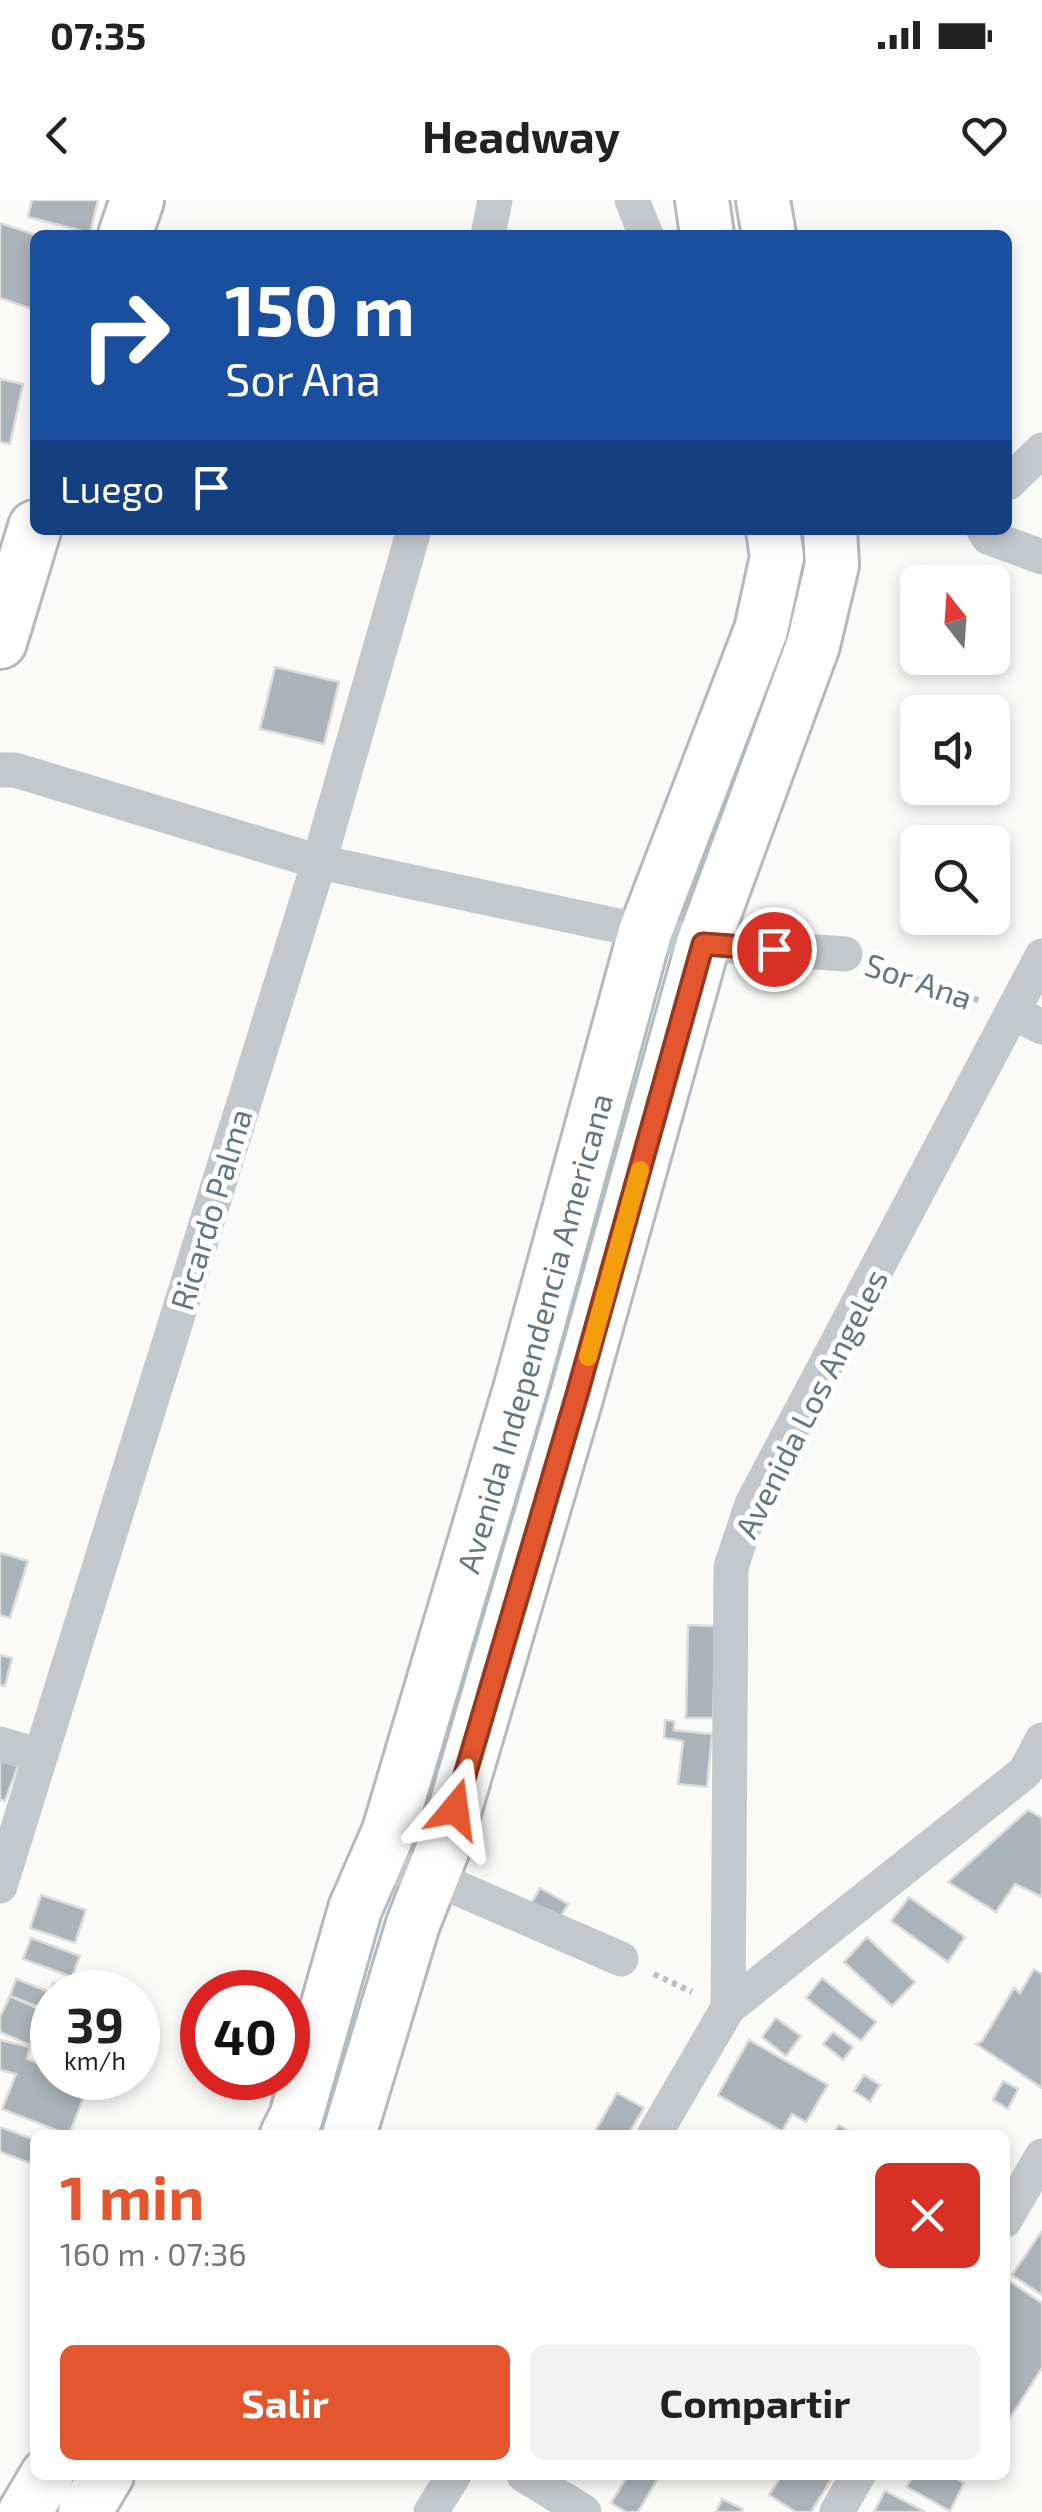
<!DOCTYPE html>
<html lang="es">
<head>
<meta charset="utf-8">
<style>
	body { margin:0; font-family:"Exo 2",sans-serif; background:#f2f2f2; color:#222; height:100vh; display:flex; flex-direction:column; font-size:38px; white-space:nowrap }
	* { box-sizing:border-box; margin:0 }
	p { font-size:32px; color:#767676 }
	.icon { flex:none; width:55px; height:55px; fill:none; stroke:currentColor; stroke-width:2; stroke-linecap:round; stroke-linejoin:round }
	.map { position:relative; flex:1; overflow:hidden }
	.sheet { position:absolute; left:30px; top:1930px; width:980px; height:350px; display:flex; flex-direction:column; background:#fff; border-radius:15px; box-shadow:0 5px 15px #0003 }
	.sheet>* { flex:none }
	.guide { position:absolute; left:30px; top:30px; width:982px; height:305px; border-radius:15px; box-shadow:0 5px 15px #0003; background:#1a4fa0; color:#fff; overflow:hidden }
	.needle { width:65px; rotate:343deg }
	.tools { position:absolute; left:900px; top:365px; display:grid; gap:20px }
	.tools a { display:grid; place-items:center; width:110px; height:110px; border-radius:15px; background:#fff; box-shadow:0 5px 15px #0003; font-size:50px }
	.speed { position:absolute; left:30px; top:1770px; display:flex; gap:20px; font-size:50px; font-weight:700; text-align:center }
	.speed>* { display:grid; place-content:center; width:130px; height:130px; border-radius:50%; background:#fff; box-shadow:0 5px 15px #0003; line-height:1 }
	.speed small { font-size:25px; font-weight:400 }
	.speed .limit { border:15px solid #d22; background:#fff; color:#111 }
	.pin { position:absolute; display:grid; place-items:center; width:85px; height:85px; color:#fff; margin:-42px; border:5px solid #fff; border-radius:50%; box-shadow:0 2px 10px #0007 }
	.me { position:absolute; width:110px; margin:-55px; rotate:16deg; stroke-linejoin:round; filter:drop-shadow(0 0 8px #0008) }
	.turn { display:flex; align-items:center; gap:35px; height:210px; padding:0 30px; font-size:45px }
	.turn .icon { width:130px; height:130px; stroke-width:2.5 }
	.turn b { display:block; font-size:70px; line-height:85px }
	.then { display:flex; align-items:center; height:95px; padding:0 30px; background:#0003; gap:20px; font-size:38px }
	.round { display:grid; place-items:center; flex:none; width:105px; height:105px; border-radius:15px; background:#f2f2f2 }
	.head { display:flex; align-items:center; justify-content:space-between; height:170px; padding:0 30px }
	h1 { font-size:60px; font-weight:700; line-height:75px; color:#e4572e }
	.action { display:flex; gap:20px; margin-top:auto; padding:20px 30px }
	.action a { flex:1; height:115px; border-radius:15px; background:#e4572e; color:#fff; font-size:40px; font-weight:700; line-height:115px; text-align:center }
	.action a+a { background:#f2f2f2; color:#222 }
	.status { display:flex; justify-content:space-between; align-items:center; height:70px; padding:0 50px; background:#fff; direction:ltr }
	.status svg { height:28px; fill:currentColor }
	header { display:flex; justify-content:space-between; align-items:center; height:130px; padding:0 30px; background:#fff; font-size:45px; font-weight:700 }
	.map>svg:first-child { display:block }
	.building { fill:#aab3b9; stroke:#dcdcda; stroke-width:2.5 }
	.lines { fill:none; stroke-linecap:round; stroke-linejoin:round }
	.secondary-casing { stroke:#b3babf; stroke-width:58 }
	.path { stroke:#bbbfc2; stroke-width:6; stroke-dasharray:5 5; stroke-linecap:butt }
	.street { stroke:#c3c8cc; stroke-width:35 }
	.secondary { stroke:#fff; stroke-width:52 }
	.route-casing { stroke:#94391e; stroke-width:25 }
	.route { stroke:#e4572e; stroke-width:18 }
	.slow { stroke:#f59e0b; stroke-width:18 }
	.labels { text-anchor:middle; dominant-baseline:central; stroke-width:10; stroke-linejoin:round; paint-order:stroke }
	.street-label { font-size:32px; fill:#657683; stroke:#fff }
</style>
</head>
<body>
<div class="status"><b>07:35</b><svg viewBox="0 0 49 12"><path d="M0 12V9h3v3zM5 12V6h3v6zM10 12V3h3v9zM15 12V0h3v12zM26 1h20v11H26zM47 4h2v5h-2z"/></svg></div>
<header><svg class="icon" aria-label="back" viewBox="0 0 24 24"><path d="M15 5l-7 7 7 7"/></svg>Headway<svg class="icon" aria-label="heart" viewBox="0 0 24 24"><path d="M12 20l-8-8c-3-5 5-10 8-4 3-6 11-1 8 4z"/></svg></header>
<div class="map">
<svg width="1042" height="2312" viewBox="0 0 1042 2312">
	<rect width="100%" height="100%" fill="#fafaf8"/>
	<!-- building -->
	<g class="building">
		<polygon points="32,0 98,0 90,33 28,17"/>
		<polygon points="0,23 36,35 35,110 0,98"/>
		<polygon points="0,179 23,184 10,244 0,242"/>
		<polygon points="275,467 339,482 324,544 260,529"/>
		<polygon points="0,1353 28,1361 10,1418 0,1415"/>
		<polygon points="688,1425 716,1426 713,1518 686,1518"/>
		<polygon points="0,1455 12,1458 5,1486 0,1485"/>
		<polygon points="665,1520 674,1521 674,1530 712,1534 707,1587 678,1584 683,1541 664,1538"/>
		<polygon points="0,1559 18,1565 5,1601 0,1600"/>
		<polygon points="1028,1610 1042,1618 1042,1697 1015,1684 996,1712 948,1682"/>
		<polygon points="540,1688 568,1704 554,1728 526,1712"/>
		<polygon points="41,1695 86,1710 75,1743 30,1728"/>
		<polygon points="909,1697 965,1737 948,1762 891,1721"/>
		<polygon points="867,1737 915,1782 892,1806 844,1762"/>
		<polygon points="31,1738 80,1756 72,1777 23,1759"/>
		<polygon points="1034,1769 1042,1774 1042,1888 976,1844 982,1841 1014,1788 1020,1793"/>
		<polygon points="822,1778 876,1822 861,1841 806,1798"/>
		<polygon points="16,1779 50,1792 53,1783 79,1791 52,1792 52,1812 10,1796"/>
		<polygon points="10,1796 52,1815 52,1862 41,1857 43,1851 0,1832 0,1817"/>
		<polygon points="776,1818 801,1836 786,1856 762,1837"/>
		<polygon points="833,1832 853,1847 843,1860 823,1844"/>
		<polygon points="0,1840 30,1847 27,1859 52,1869 52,1878 89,1883 69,1935 2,1909 16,1874 0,1870"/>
		<polygon points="749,1840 828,1885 806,1922 792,1914 782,1931 718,1895"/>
		<polygon points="864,1875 880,1885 870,1902 854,1891"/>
		<polygon points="1003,1881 1018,1889 1008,1909 993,1900"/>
		<polygon points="617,1893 644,1908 628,1935 593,1935"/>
		<polygon points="839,1925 855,1935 832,1935"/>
		<polygon points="0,1927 35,1940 35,1965 0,1952"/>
		<polygon points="1041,2032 1042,2033 1042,2095 1012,2075"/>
		<polygon points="1009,2081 1042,2103 1042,2168 1005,2226 1005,2088"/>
		<polygon points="628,2275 660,2275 638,2312 626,2312 611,2303"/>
		<polygon points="782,2275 834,2275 811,2312 796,2312 769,2295"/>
		<polygon points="913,2275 949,2275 964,2283 950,2311 907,2287"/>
		<polygon points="885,2291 924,2311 923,2312 874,2312"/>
		<polygon points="722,2299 743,2309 741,2312 716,2312"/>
	</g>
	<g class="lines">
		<defs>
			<g id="secondary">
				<polyline points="702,0 707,35"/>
				<polyline points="763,0 769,35"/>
				<polyline points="125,35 137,0"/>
				<polyline points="0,442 35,327"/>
				<path id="s1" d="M 287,1935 L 296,1917 L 355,1709 L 389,1631 L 521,1186 L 645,732 L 761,430 L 777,357 L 773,330"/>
				<polyline points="349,1935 413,1724 444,1646 576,1198 703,744 813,445 832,365 830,330"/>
				<polyline points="25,2312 47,2275"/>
				<polyline points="85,2312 107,2275"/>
			</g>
		</defs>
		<!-- secondary casing -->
		<use href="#secondary" class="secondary-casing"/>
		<!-- path -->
		<g class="path">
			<polyline points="879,766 981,801"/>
			<polyline points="654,1774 692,1792"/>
		</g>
		<!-- street -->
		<g class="street">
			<polyline points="632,0 646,35"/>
			<polyline points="488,35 495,0"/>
			<polyline points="1008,283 1042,250"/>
			<polyline points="984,330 988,337 1042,357"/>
			<polyline points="0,570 15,570 319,662 703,744 845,754"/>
			<polyline points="1013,812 1042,827"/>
			<polyline points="0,1544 40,1556"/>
			<polyline points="377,1662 432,1677 621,1759"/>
			<polyline points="0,1686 319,662 414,330"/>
			<polyline points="728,1808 731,1367 752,1304 1042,756"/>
			<polyline points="654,1935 728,1808 1025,1572 1042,1540"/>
			<polyline points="1005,2020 1042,1956"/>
			<polyline points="524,2275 584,2312"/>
			<polyline points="431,2312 454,2275"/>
			<polyline points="837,2312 858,2275"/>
		</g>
		<!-- secondary -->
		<use href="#secondary" class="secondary"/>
	</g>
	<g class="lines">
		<defs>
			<polyline id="route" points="455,1609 576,1198 703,744 774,749"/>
		</defs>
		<!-- route casing -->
		<use href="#route" class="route-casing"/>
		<!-- route -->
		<use href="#route" class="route"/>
		<!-- slow -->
		<polyline class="slow" points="588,1157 640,970"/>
	</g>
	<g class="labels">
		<!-- street labels -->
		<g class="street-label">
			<text transform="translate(919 780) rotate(19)">Sor Ana</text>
			<text transform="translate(210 1009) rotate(-73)">Ricardo Palma</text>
			<text stroke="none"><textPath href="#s1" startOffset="840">Avenida Independencia Americana</textPath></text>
			<text transform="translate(810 1203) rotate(-63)">Avenida Los Angeles</text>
		</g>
	</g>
</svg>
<div class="tools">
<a><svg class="needle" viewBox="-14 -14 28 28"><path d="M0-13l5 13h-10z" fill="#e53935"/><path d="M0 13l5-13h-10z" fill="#767676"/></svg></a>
<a><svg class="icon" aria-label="sound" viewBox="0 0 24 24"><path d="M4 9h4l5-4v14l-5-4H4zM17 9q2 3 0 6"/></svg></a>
<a><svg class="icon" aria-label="search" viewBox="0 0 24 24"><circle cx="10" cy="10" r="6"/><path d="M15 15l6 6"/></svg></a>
</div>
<div class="speed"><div>39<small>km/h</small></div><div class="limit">40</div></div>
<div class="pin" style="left:774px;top:749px;background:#d93025"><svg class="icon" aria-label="arrive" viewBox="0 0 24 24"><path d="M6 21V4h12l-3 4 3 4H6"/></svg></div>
<svg class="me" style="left:455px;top:1609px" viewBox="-20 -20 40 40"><path d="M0-17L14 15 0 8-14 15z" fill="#e4572e" stroke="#fff" stroke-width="4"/></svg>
<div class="guide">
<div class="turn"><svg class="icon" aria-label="right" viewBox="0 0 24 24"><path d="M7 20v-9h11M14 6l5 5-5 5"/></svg><div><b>150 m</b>Sor Ana</div></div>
<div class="then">Luego<svg class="icon" aria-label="arrive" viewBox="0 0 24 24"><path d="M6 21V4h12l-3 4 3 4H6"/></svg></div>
</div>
<section class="sheet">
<div class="head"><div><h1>1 min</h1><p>160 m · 07:36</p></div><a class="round" style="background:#d93025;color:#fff"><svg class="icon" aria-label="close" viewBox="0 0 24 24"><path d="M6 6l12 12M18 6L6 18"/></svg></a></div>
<div class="action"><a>Salir</a><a>Compartir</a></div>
</section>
</div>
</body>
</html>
